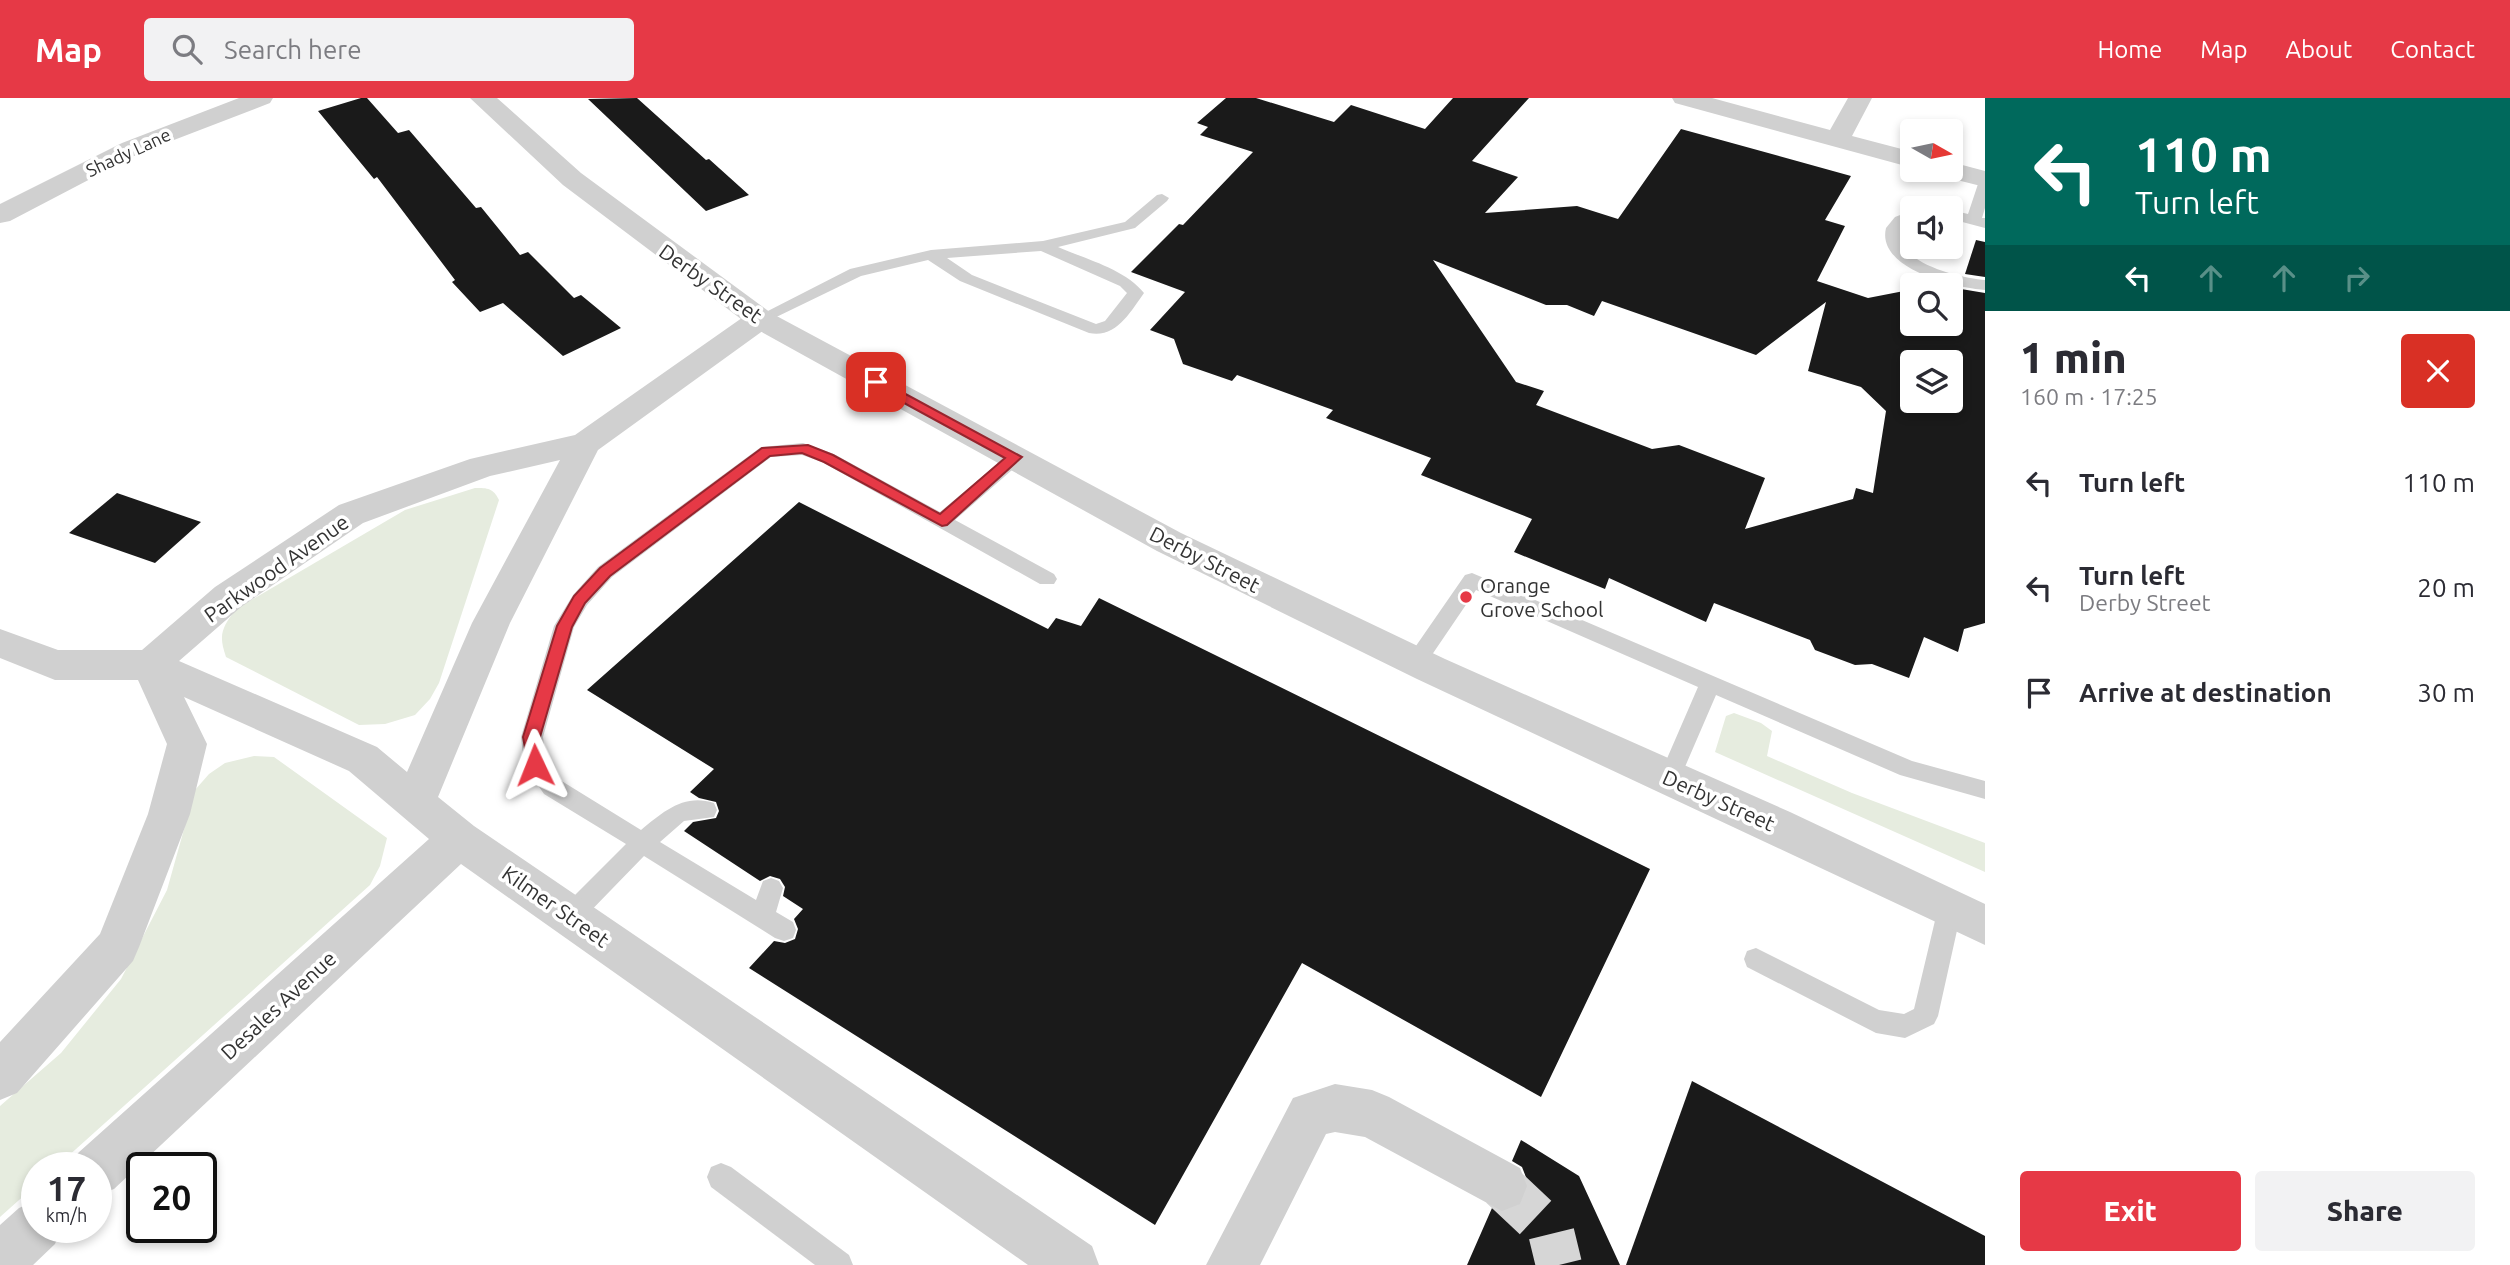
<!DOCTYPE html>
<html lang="en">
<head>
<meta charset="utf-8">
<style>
	body { margin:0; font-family:Ubuntu,sans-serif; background:#f2f2f3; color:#2b2b33; height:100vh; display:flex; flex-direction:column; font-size:26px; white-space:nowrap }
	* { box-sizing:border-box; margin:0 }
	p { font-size:23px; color:#7c7c81 }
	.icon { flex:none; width:38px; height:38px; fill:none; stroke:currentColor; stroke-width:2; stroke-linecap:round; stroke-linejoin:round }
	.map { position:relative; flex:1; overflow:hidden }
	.drawer { display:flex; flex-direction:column; background:#fff; width:525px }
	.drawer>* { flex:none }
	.guide { background:#00695c; color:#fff; overflow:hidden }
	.needle { width:46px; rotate:99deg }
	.tools { position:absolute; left:1900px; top:21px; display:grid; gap:14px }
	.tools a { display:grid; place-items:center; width:63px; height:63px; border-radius:7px; background:#fff; box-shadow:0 4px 10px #0003; font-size:35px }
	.speed { position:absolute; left:21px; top:1054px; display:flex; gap:14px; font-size:35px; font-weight:700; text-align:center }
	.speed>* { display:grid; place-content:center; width:91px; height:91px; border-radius:50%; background:#fff; box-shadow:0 4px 10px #0003; line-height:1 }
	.speed small { font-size:18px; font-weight:400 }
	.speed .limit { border:4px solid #111; border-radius:10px; background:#fff; color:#111 }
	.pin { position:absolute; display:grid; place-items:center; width:60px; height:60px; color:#fff; margin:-30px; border-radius:14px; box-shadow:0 4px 10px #0006 }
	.me { position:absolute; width:77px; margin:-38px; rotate:358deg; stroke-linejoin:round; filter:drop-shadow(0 0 5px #0008) }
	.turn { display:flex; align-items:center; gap:24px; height:147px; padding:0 35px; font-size:32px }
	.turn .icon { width:91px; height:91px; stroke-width:2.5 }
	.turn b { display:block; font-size:49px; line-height:60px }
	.lanes { display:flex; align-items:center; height:66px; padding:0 35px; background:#0003; justify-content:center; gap:35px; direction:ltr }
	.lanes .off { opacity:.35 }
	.round { display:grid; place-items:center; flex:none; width:74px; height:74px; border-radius:7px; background:#f2f2f3 }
	.summary { display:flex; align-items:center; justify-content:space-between; height:119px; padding:0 35px }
	h1 { font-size:42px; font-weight:800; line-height:52px }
	.action { display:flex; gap:14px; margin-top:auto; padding:14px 35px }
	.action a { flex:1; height:80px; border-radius:7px; background:#e63946; color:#fff; font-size:28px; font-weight:800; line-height:80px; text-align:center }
	.action a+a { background:#f2f2f3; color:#2b2b33 }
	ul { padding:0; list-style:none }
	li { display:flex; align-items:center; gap:21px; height:105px; padding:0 35px }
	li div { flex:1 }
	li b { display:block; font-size:26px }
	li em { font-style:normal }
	header { display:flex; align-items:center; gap:42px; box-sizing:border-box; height:98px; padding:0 35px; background:#e63946; color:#fff }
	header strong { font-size:33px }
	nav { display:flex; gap:38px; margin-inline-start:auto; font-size:24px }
	.search { width:490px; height:63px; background:#f2f2f3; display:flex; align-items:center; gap:18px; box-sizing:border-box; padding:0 24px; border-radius:7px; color:#7c7c81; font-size:26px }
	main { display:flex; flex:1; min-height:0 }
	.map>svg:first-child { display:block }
	.green { fill:#e6ecdf }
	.building { fill:#1a1a1a; fill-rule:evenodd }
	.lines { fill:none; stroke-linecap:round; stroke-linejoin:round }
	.minor-tunnel { stroke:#d6d6d6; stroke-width:46; stroke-dasharray:46 23; stroke-linecap:butt }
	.service { fill:#d0d0d0; fill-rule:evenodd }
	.minor { fill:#d0d0d0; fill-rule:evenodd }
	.tertiary { fill:#d0d0d0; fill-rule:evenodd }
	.route { fill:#e63946; stroke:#96252e; stroke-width:2 }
	.poi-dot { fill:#e63946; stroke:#fff; stroke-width:2.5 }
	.labels { text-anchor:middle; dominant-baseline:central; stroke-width:7; stroke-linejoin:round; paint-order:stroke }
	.far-street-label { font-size:18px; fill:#333; stroke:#fff }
	.street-label { font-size:21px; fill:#333; stroke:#fff }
	.poi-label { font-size:21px; fill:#333; stroke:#fff; text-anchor:start }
</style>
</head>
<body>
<header>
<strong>Map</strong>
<div class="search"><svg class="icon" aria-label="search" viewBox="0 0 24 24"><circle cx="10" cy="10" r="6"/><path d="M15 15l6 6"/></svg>Search here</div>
<nav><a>Home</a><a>Map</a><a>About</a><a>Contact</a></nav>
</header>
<main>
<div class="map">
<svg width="1985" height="1167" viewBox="0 0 1985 1167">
	<rect width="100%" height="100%" fill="#fff"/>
	<!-- green -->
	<g class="green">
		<path d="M 475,390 C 488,390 493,390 499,402 L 439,585 L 430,601 L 415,617 L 385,626 L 359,627 L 226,559 C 218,536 222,530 236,511 L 405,412 Z"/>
		<polygon points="1734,615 1761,625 1772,633 1767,658 1852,695 1985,745 1985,774 1715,654 1726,618"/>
		<polygon points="254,658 274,659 387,740 380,768 370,787 56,1069 37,1069 37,1086 0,1119 0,1008 61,955 121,881 167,792 195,692 209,676 225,665"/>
	</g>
	<!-- building -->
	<g class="building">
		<polygon points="361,0 367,0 398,35 409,32 476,110 481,109 520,157 528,154 574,200 581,197 621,230 563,258 503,205 480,214 452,184 455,182 377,79 374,81 318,13"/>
		<polygon points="637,0 706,62 709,61 749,97 706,113 588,1"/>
		<path d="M 1226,0 L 1256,0 L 1334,24 L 1351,7 L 1425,31 L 1453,0 L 1529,0 L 1472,63 L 1518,79 L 1485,115 L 1577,108 L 1618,121 L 1681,31 L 1851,78 L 1825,122 L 1845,128 L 1817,183 L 1868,200 L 1904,193 L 1913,196 L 1913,226 L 1951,226 L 1951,208 L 1955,209 L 1961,191 L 1985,195 L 1985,525 L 1964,531 L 1958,554 L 1924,539 L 1909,580 L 1872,566 L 1855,567 L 1815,552 L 1810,542 L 1714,505 L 1706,524 L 1609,480 L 1605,491 L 1514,454 L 1532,421 L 1421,377 L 1431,360 L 1326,320 L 1333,312 L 1237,277 L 1232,283 L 1183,266 L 1174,241 L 1150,232 L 1185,194 L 1131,174 L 1179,126 L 1183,127 L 1253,54 L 1200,37 L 1208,29 L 1197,25 ZM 1433,162 L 1546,207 L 1567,207 L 1594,218 L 1602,203 L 1756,257 L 1826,204 L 1808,273 L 1861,289 L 1886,313 L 1873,395 L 1856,390 L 1853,401 L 1745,431 L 1765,380 L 1679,347 L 1652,351 L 1536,307 L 1544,293 L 1516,284 ZM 1913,264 L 1951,264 L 1951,303 L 1913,303 Z"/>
		<polygon points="1976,142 1985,144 1985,179 1965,176"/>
		<polygon points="117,395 201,424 155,465 69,435"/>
		<polygon points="799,404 1048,531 1056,520 1081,528 1099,500 1650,771 1541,999 1302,865 1155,1127 749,870 774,843 785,845 795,841 798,831 794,821 803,811 783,798 785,789 780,781 770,778 760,783 684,733 693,724 716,720 719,713 716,704 699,700 690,694 714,671 587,592"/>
		<polygon points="1692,983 1985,1138 1985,1167 1626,1167"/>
		<polygon points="1521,1042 1579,1078 1620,1167 1467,1167 1492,1110 1503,1115 1522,1107 1529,1087 1522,1069 1512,1063"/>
	</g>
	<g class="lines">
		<!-- minor-tunnel -->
		<polyline class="minor-tunnel" points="1502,1088 1551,1134 1559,1167"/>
		<!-- service -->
		<g class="service">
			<polygon points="1985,82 1985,110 1982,120 1985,120 1985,130 1951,121 1951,112 1968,116 1978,86"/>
			<path d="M 1162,96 L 1169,100 L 1167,103 L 1135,130 L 1058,149 C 1085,161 1125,171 1144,195 C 1131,213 1116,241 1089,235 L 960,183 L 928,162 L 861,178 L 766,224 L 754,224 L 752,221 L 850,171 L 931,152 L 1043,143 L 1125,124 L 1157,97 ZM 1041,153 L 1120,188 L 1127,195 L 1105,223 L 1096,226 L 972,177 L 947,160 Z"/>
			<path d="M 1913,112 L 1913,122 L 1901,131 C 1893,165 1961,180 1985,182 L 1985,192 C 1956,190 1876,171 1886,130 L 1895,119 Z"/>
			<path d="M 803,345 L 834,356 L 940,414 L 1009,356 L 1021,356 L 1024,360 L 1021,364 L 955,422 L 1054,476 L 1057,481 L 1054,486 L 1040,486 L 822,364 L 802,357 L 771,359 L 612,479 L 587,507 L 574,529 L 543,639 L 546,664 L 560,682 L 641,732 C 663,714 684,695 714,705 L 717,712 L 714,719 L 684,723 L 660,744 L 756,802 L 763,783 L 771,780 L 779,783 L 783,790 L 776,814 L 793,824 L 796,832 L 793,840 L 784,843 L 775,840 L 644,758 L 578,826 L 570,829 L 562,826 L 558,818 L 562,810 L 626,746 L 544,696 L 524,667 L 521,639 L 554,528 L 573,497 L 598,469 L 761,349 Z"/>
			<polygon points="1472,475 1912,663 1985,683 1985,701 1900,677 1716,597 1678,685 1670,688 1662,685 1659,679 1698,589 1476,492 1423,570 1416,572 1409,570 1406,564 1409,558 1465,477"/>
			<polygon points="1950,799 1958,803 1962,810 1938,918 1934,926 1905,940 1876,935 1747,869 1744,861 1747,853 1756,850 1879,912 1904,916 1914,911 1938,810 1942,803"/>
			<polygon points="721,1065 731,1069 849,1157 853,1167 815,1167 711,1089 707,1079 711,1069"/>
		</g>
		<!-- minor -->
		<g class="minor">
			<polygon points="239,0 273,0 270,5 140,55 10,123 0,125 0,106 122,45"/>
			<polygon points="1672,0 1712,0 1830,32 1848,0 1872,0 1852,38 1913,54 1913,70 1675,5"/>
			<polygon points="1951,64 1985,73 1985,89 1941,78 1937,72 1951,72"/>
			<path d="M 760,212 L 771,215 L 775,221 L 771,227 L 598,352 L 510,525 L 438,699 L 474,728 L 1092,1148 L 1099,1167 L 1028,1167 L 461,766 L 114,1091 L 96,1098 L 96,1069 L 72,1069 L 78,1055 L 429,741 L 349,673 L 184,599 L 207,646 L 190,716 L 139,849 L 133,863 L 17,995 L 0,1002 L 0,944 L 100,836 L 148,716 L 167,646 L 138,582 L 55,582 L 0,560 L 0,531 L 58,552 L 142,552 L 215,489 L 339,407 L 470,361 L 575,337 L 749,215 ZM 560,362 L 472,525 L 407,674 L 377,649 L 179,563 L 241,509 L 363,425 L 490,378 Z"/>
			<polygon points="1335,986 1372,992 1389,999 1520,1070 1527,1088 1520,1106 1502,1113 1365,1039 1335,1034 1326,1036 1260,1167 1206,1167 1293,1000"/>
			<polygon points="37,1102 37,1129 62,1129 55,1146 33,1167 0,1167 0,1127 19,1110"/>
		</g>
		<!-- tertiary -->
		<polygon class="tertiary" points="470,0 497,0 581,75 771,215 1181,435 1445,561 1790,714 1985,806 1985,847 1417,581 1157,453 749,227 563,87"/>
	</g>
	<!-- route -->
	<polygon class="route" points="876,280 1022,359 947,427 942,428 824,364 802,355 770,358 610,478 585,505 572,529 540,639 543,667 541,672 529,672 523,639 557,528 574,498 600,470 762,350 808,347 833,357 940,416 1005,360 871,287 870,284"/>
	<!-- markers -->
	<circle class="poi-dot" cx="1466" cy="499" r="7"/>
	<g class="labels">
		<!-- far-street labels -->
		<g class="far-street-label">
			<text transform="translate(128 54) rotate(-25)">Shady Lane</text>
		</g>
		<!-- street labels -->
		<g class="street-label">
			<text transform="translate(711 185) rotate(35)">Derby Street</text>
			<text transform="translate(1205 461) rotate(27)">Derby Street</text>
			<text transform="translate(276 470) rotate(-35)">Parkwood Avenue</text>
			<text transform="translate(1719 702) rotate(24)">Derby Street</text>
			<text transform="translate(556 808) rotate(35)">Kilmer Street</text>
			<text transform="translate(278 907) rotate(-43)">Desales Avenue</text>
		</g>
		<!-- poi labels -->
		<g class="poi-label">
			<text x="1480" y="487">Orange<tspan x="1480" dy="24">Grove School</tspan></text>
		</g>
	</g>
</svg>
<div class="tools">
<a><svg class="needle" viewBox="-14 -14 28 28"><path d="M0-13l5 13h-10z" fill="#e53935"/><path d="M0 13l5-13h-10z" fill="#7c7c81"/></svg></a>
<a><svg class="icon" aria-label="sound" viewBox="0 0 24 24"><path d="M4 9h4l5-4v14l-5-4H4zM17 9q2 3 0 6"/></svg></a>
<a><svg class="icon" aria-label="search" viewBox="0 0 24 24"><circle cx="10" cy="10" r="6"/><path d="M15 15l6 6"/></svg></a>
<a><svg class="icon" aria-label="layers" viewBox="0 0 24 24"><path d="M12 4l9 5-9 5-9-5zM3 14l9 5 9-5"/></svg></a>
</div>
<div class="speed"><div>17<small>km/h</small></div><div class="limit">20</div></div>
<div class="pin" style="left:876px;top:284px;background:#d93025"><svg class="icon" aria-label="arrive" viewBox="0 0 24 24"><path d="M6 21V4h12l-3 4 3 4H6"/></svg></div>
<svg class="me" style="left:535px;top:667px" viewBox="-20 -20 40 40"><path d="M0-17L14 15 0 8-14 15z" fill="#e63946" stroke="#fff" stroke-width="4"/></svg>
</div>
<section class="drawer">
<div class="guide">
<div class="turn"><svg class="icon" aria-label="left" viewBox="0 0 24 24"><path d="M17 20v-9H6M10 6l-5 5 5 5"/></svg><div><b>110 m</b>Turn left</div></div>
<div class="lanes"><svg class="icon" aria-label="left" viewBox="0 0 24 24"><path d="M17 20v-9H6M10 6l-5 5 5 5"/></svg><svg class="icon off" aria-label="ahead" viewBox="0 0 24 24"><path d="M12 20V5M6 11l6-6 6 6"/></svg><svg class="icon off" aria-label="ahead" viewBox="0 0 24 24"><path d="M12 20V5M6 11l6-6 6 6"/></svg><svg class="icon off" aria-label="right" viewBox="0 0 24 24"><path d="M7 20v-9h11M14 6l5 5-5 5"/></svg></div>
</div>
<div class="summary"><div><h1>1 min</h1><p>160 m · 17:25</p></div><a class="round" style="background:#d93025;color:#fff"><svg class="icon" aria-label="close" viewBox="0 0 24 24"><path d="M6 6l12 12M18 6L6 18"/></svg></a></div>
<ul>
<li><svg class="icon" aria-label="left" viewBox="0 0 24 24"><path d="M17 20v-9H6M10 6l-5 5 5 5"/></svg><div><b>Turn left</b></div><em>110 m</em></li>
<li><svg class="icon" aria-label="left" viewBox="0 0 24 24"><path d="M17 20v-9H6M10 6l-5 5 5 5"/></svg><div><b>Turn left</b><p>Derby Street</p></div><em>20 m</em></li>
<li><svg class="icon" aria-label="arrive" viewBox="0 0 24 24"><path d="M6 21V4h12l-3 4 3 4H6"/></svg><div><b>Arrive at destination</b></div><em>30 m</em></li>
</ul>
<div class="action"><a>Exit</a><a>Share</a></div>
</section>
</main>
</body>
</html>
